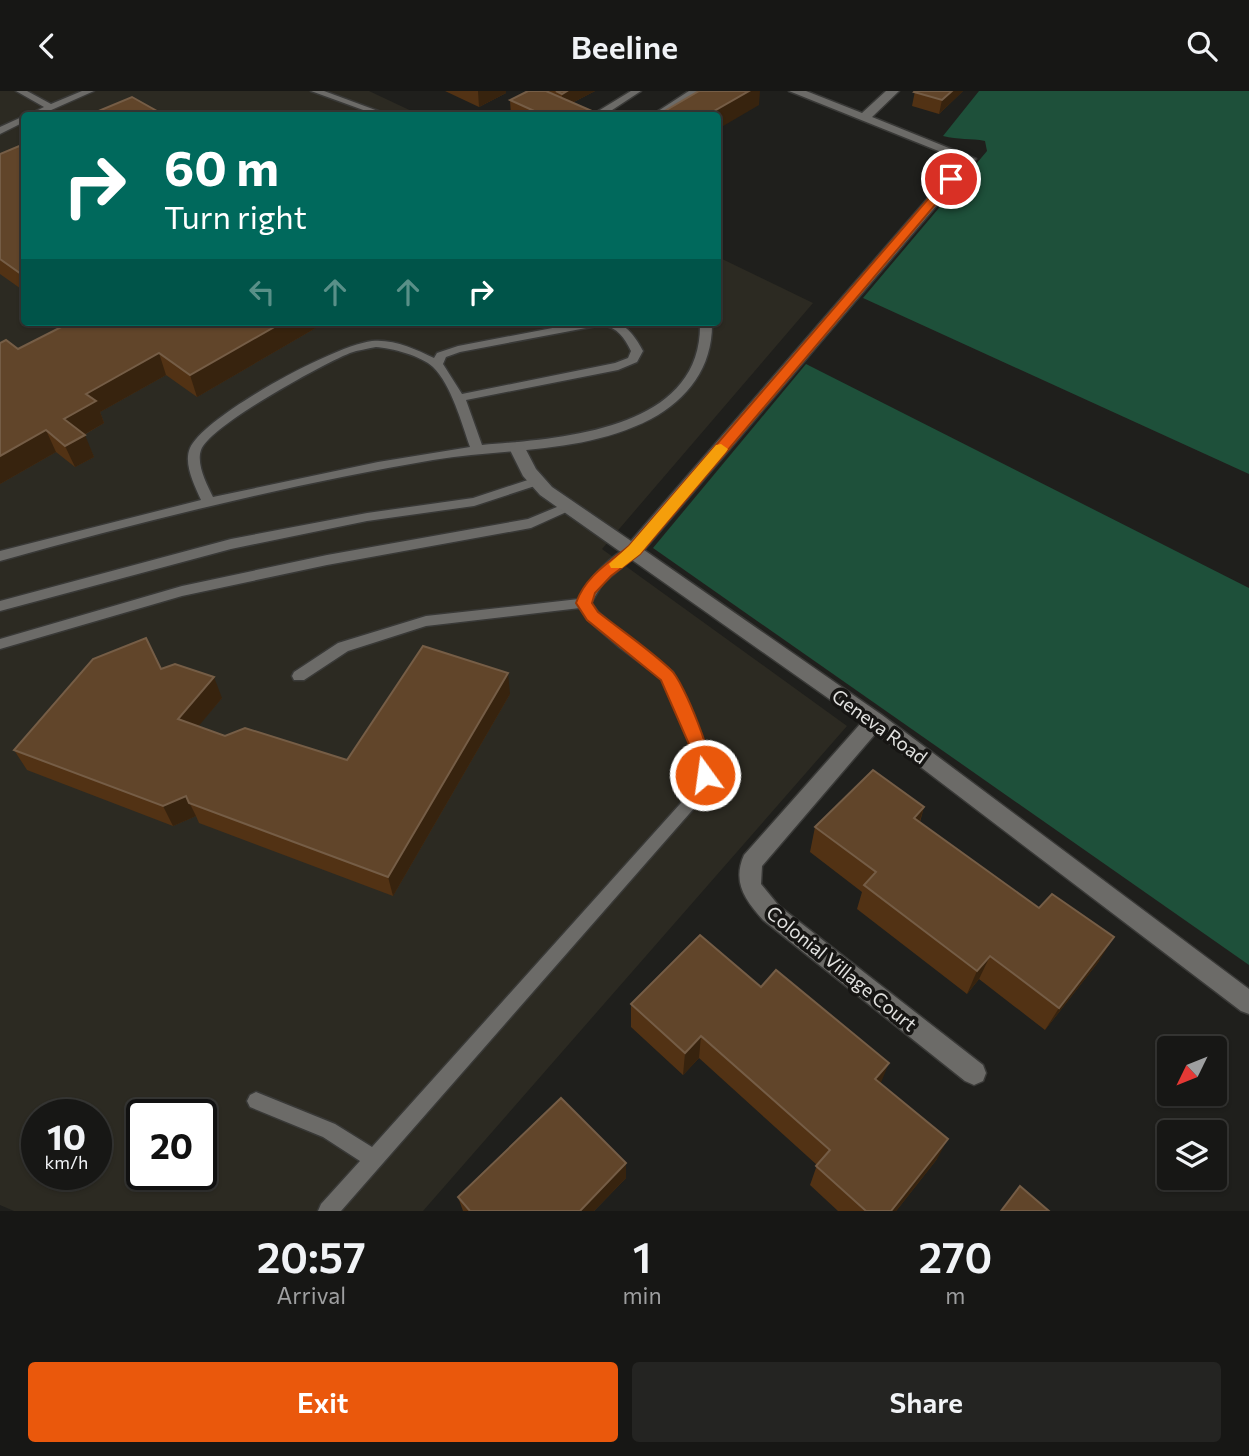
<!DOCTYPE html>
<html lang="en">
<head>
<meta charset="utf-8">
<style>
	body { margin:0; font-family:Commissioner,sans-serif; background:#242422; color:#f1f3f6; height:100vh; display:flex; flex-direction:column; font-size:26px; white-space:nowrap }
	* { box-sizing:border-box; margin:0 }
	p { font-size:23px; color:#9e9fa0 }
	.icon { flex:none; width:38px; height:38px; fill:none; stroke:currentColor; stroke-width:2; stroke-linecap:round; stroke-linejoin:round }
	.map { position:relative; height:1120px; overflow:hidden }
	.panel { display:flex; flex-direction:column; background:#171715; flex:1 }
	.panel>* { flex:none }
	.top-card { position:absolute; left:21px; top:21px; width:700px; height:214px; border-radius:7px; box-shadow:0 2px 5px #0004,0 0 0 2px #363634; background:#00695c; color:#fff; overflow:hidden }
	.needle { width:46px; rotate:227deg }
	.buttons { position:absolute; left:1157px; top:945px; display:grid; gap:14px }
	.buttons a { display:grid; place-items:center; width:70px; height:70px; border-radius:7px; background:#171715; box-shadow:0 2px 5px #0004,0 0 0 2px #363634; font-size:35px }
	.speed { position:absolute; left:21px; top:1008px; display:flex; gap:14px; font-size:35px; font-weight:700; text-align:center }
	.speed>* { display:grid; place-content:center; width:91px; height:91px; border-radius:50%; background:#171715; box-shadow:0 2px 5px #0004,0 0 0 2px #363634; line-height:1 }
	.speed small { font-size:18px; font-weight:400 }
	.speed .limit { border:4px solid #111; border-radius:10px; background:#fff; color:#111 }
	.pin { position:absolute; display:grid; place-items:center; width:60px; height:60px; color:#fff; margin:-30px; border:4px solid #fff; border-radius:50%; box-shadow:0 2px 7px #0007 }
	.me { position:absolute; width:77px; margin:-38px; rotate:346deg; stroke-linejoin:round; filter:drop-shadow(0 0 5px #0008) }
	.turn { display:flex; align-items:center; gap:24px; height:147px; padding:0 28px; font-size:32px }
	.turn .icon { width:91px; height:91px; stroke-width:2.5 }
	.turn b { display:block; font-size:49px; line-height:60px }
	.lanes { display:flex; align-items:center; height:66px; padding:0 28px; background:#0003; justify-content:center; gap:35px; direction:ltr }
	.lanes .off { opacity:.35 }
	.eta { display:flex; justify-content:space-evenly; align-items:center; height:119px; text-align:center }
	.eta b { font-size:42px; font-weight:600; line-height:49px }
	.primary-button { display:flex; gap:14px; margin-top:auto; padding:14px 28px }
	.primary-button a { flex:1; height:80px; border-radius:7px; background:#ea580c; color:#fff; font-size:28px; font-weight:600; line-height:80px; text-align:center }
	.primary-button a+a { background:#242422; color:#f1f3f6 }
	header { display:flex; justify-content:space-between; align-items:center; height:91px; padding:0 28px; background:#171715; font-size:32px; font-weight:600 }
	.map>svg:first-child { display:block }
	.built { fill:#2c2a22; fill-rule:evenodd }
	.forest { fill:#1e503a }
	.lines { fill:none; stroke-linecap:round; stroke-linejoin:round }
	.service-casing { stroke:#393937; stroke-width:3 }
	.minor-casing { stroke:#393937; stroke-width:3 }
	.service { fill:#6c6b68; fill-rule:evenodd }
	.minor { fill:#6c6b68; fill-rule:evenodd }
	.wall { fill:#523214 }
	.shaded-wall { fill:#37230e }
	.building { fill:#61452a; stroke:#755d46; stroke-width:2 }
	.route { fill:#ea580c; stroke:#983908; stroke-width:2 }
	.slow { fill:#f59e0b }
	.labels { text-anchor:middle; dominant-baseline:central; stroke-width:7; stroke-linejoin:round; paint-order:stroke }
	.street-label { font-size:19px; fill:#e1e1df; stroke:#161513 }
</style>
</head>
<body>
<header><svg class="icon" aria-label="back" viewBox="0 0 24 24"><path d="M15 5l-7 7 7 7"/></svg>Beeline<svg class="icon" aria-label="search" viewBox="0 0 24 24"><circle cx="10" cy="10" r="6"/><path d="M15 15l6 6"/></svg></header>
<div class="map">
<svg width="1249" height="1120" viewBox="0 0 1249 1120">
	<rect width="100%" height="100%" fill="#1f1f1c"/>
	<!-- built -->
	<path class="built" d="M 0,0 L 369,0 L 420,24 L 24,24 L 24,231 L 718,231 L 718,166 L 813,212 L 602,458 L 847,635 L 423,1120 L 14,1120 L 0,1114 ZM 37,1024 L 96,1024 L 96,1083 L 37,1083 ZM 142,1024 L 201,1024 L 201,1083 L 142,1083 Z"/>
	<!-- forest -->
	<g class="forest">
		<path d="M 979,0 L 1249,0 L 1249,383 L 863,207 L 987,60 L 985,50 C 971,47 958,49 943,45 Z"/>
		<polygon points="806,273 1249,497 1249,874 653,457"/>
	</g>
	<g class="lines">
		<defs>
			<g id="service">
				<polygon points="16,0 27,0 51,13 82,0 94,0 40,24 28,24 44,16"/>
				<polygon points="311,0 324,0 389,24 377,24"/>
				<polygon points="631,0 641,0 606,23 606,24 597,24 595,22"/>
				<polygon points="689,0 699,0 662,24 652,24"/>
				<polygon points="24,25 24,31 0,43 0,36"/>
				<path d="M 584,231 C 617,231 626,228 643,260 L 637,271 L 618,279 L 466,309 L 482,354 C 561,347 703,340 700,231 L 712,231 C 713,275 689,307 651,328 C 584,363 505,357 433,369 C 287,394 143,430 0,470 L 0,460 L 201,409 C 195,395 183,373 190,357 C 205,324 335,254 372,250 C 394,248 415,258 434,267 L 437,262 L 458,255 ZM 602,234 C 618,237 624,246 631,260 L 628,267 L 615,272 L 462,303 L 443,273 L 446,266 L 460,261 ZM 376,256 C 391,257 422,265 433,276 C 451,293 462,333 470,356 L 378,371 L 213,406 C 207,394 196,373 201,359 C 209,335 323,273 350,262 C 358,259 367,258 376,256 Z"/>
				<polygon points="537,386 541,387 543,390 541,393 474,415 367,430 231,458 0,520 0,510 231,448 367,422 473,407"/>
				<polygon points="569,411 575,415 573,418 531,437 327,474 182,505 0,558 0,548 182,495 327,464 528,428"/>
				<path d="M 634,454 L 641,459 L 639,462 L 603,492 L 591,512 L 598,521 L 629,548 L 673,581 L 708,660 L 713,684 L 703,707 L 341,1120 L 318,1120 L 321,1113 L 360,1070 L 323,1046 L 250,1016 L 247,1010 L 250,1004 L 256,1001 L 335,1033 L 372,1056 L 689,703 L 697,684 L 694,660 L 662,588 L 619,556 L 588,529 L 580,517 L 426,535 L 348,560 L 304,589 L 294,589 L 292,585 L 294,581 L 338,552 L 426,525 L 579,508 C 589,486 612,463 634,454 Z"/>
			</g>
			<path id="minor" d="M 789,0 L 806,0 L 862,22 L 886,0 L 899,0 L 872,26 L 976,68 L 644,459 L 882,624 L 1249,898 L 1249,923 L 1241,920 L 876,642 L 762,775 L 761,793 L 779,815 L 983,974 L 986,982 L 983,990 L 974,994 L 965,990 L 763,829 C 745,809 732,791 744,764 L 862,631 L 540,404 L 523,385 L 509,357 L 517,351 L 523,353 L 536,378 L 552,396 L 631,450 L 961,69 Z"/>
		</defs>
		<!-- service casing -->
		<use href="#service" class="service-casing"/>
		<!-- minor casing -->
		<use href="#minor" class="minor-casing"/>
		<!-- service -->
		<use href="#service" class="service"/>
		<!-- minor -->
		<use href="#minor" class="minor"/>
	</g>
	<!-- wall -->
	<g class="wall">
		<polygon points="445,0 506,0 506,2 479,16"/>
		<polygon points="528,0 595,0 572,12 601,24 511,24 510,9"/>
		<polygon points="915,0 963,0 939,23 912,15"/>
		<polygon points="24,53 24,200 0,183 0,63"/>
		<polygon points="67,231 326,231 197,306 166,284 100,321 104,332 84,344 94,366 75,376 56,361 0,393 0,252 18,258 69,232"/>
		<polygon points="161,578 222,607 198,635 225,645 347,669 510,603 393,805 199,732 196,725 173,735 27,679 14,659"/>
		<polygon points="924,716 920,731 1099,870 1045,939 979,888 967,903 857,818 862,801 810,761 815,736"/>
		<polygon points="761,896 881,992 937,1068 896,1120 838,1120 810,1094 817,1074 699,967 683,984 631,936 631,913"/>
		<polygon points="626,1087 594,1120 463,1120 458,1106"/>
	</g>
	<!-- shaded-wall -->
	<g class="shaded-wall">
		<polygon points="478,0 506,0 506,2 479,16"/>
		<polygon points="567,0 595,0 562,17 562,3"/>
		<polygon points="749,0 760,0 759,14 718,38 718,24 707,24"/>
		<polygon points="952,0 963,0 939,23 942,9"/>
		<polygon points="283,231 326,231 197,306 190,284"/>
		<polygon points="159,262 166,284 100,321 104,332 73,350 64,328 86,303"/>
		<polygon points="46,339 56,361 0,393 0,365"/>
		<polygon points="85,344 94,366 75,376 65,355"/>
		<polygon points="508,582 510,603 393,805 388,786"/>
		<polygon points="214,586 222,607 187,649 178,628"/>
		<polygon points="186,705 196,725 173,735 163,715"/>
		<polygon points="924,716 916,742 914,727"/>
		<polygon points="1114,846 1099,870 1045,939 1059,917"/>
		<polygon points="990,865 979,888 967,903 977,880"/>
		<polygon points="701,945 699,967 683,984 685,962"/>
		<polygon points="889,972 880,994 875,988"/>
		<polygon points="948,1048 937,1068 896,1120 891,1120"/>
		<polygon points="626,1072 626,1087 594,1120 580,1120"/>
	</g>
	<!-- building -->
	<g class="building">
		<polygon points="528,0 546,0 601,24 543,24 510,9"/>
		<polygon points="556,0 567,0 562,3"/>
		<polygon points="699,0 749,0 707,24 671,24 663,21"/>
		<polygon points="915,0 952,0 942,9 914,1"/>
		<polygon points="132,6 164,24 89,24"/>
		<polygon points="24,53 24,185 0,168 0,63"/>
		<polygon points="71,231 283,231 190,284 159,262 86,303 96,310 64,328 85,344 65,355 46,339 0,365 0,252 6,249 18,258"/>
		<polygon points="146,547 161,578 175,573 214,586 178,628 225,645 245,637 347,669 423,555 508,582 388,786 189,712 186,705 163,715 14,659 93,568"/>
		<polygon points="873,679 924,716 914,727 1039,817 1052,803 1114,846 1059,917 990,865 977,880 864,794 876,781 815,736"/>
		<polygon points="700,844 761,896 776,879 889,972 875,988 948,1048 891,1120 866,1120 816,1075 830,1059 701,945 685,962 631,913"/>
		<polygon points="561,1007 626,1072 580,1120 470,1120 458,1106"/>
		<polygon points="1020,1095 1049,1120 1001,1120"/>
	</g>
	<!-- route -->
	<path class="route" d="M 947,86 L 957,88 L 640,463 L 611,485 L 595,502 L 592,512 L 598,521 C 622,540 649,558 671,579 C 683,589 718,675 711,689 L 699,689 L 692,660 L 661,589 L 587,529 L 576,512 C 585,486 608,472 629,455 Z"/>
	<!-- slow -->
	<polygon class="slow" points="721,353 728,358 726,361 640,463 622,477 611,477 609,473 629,455 716,354"/>
	<g class="labels">
		<!-- street labels -->
		<g class="street-label">
			<text transform="translate(880 635) rotate(36)">Geneva Road</text>
			<text transform="translate(842 877) rotate(39)">Colonial Village Court</text>
		</g>
	</g>
</svg>
<div class="buttons">
<a><svg class="needle" viewBox="-14 -14 28 28"><path d="M0-13l5 13h-10z" fill="#e53935"/><path d="M0 13l5-13h-10z" fill="#9e9fa0"/></svg></a>
<a><svg class="icon" aria-label="layers" viewBox="0 0 24 24"><path d="M12 4l9 5-9 5-9-5zM3 14l9 5 9-5"/></svg></a>
</div>
<div class="speed"><div>10<small>km/h</small></div><div class="limit">20</div></div>
<div class="pin" style="left:951px;top:88px;background:#d93025"><svg class="icon" aria-label="arrive" viewBox="0 0 24 24"><path d="M6 21V4h12l-3 4 3 4H6"/></svg></div>
<svg class="me" style="left:705px;top:684px" viewBox="-20 -20 40 40"><circle r="17" fill="#ea580c" stroke="#fff" stroke-width="3"/><path d="M0-11L8 9 0 5-8 9z" fill="#fff"/></svg>
<div class="top-card">
<div class="turn"><svg class="icon" aria-label="right" viewBox="0 0 24 24"><path d="M7 20v-9h11M14 6l5 5-5 5"/></svg><div><b>60 m</b>Turn right</div></div>
<div class="lanes"><svg class="icon off" aria-label="left" viewBox="0 0 24 24"><path d="M17 20v-9H6M10 6l-5 5 5 5"/></svg><svg class="icon off" aria-label="ahead" viewBox="0 0 24 24"><path d="M12 20V5M6 11l6-6 6 6"/></svg><svg class="icon off" aria-label="ahead" viewBox="0 0 24 24"><path d="M12 20V5M6 11l6-6 6 6"/></svg><svg class="icon" aria-label="right" viewBox="0 0 24 24"><path d="M7 20v-9h11M14 6l5 5-5 5"/></svg></div>
</div>
</div>
<section class="panel">
<div class="eta">
<div><b>20:57</b><p>Arrival</p></div>
<div><b>1</b><p>min</p></div>
<div><b>270</b><p>m</p></div>
</div>
<div class="primary-button"><a>Exit</a><a>Share</a></div>
</section>
</body>
</html>
